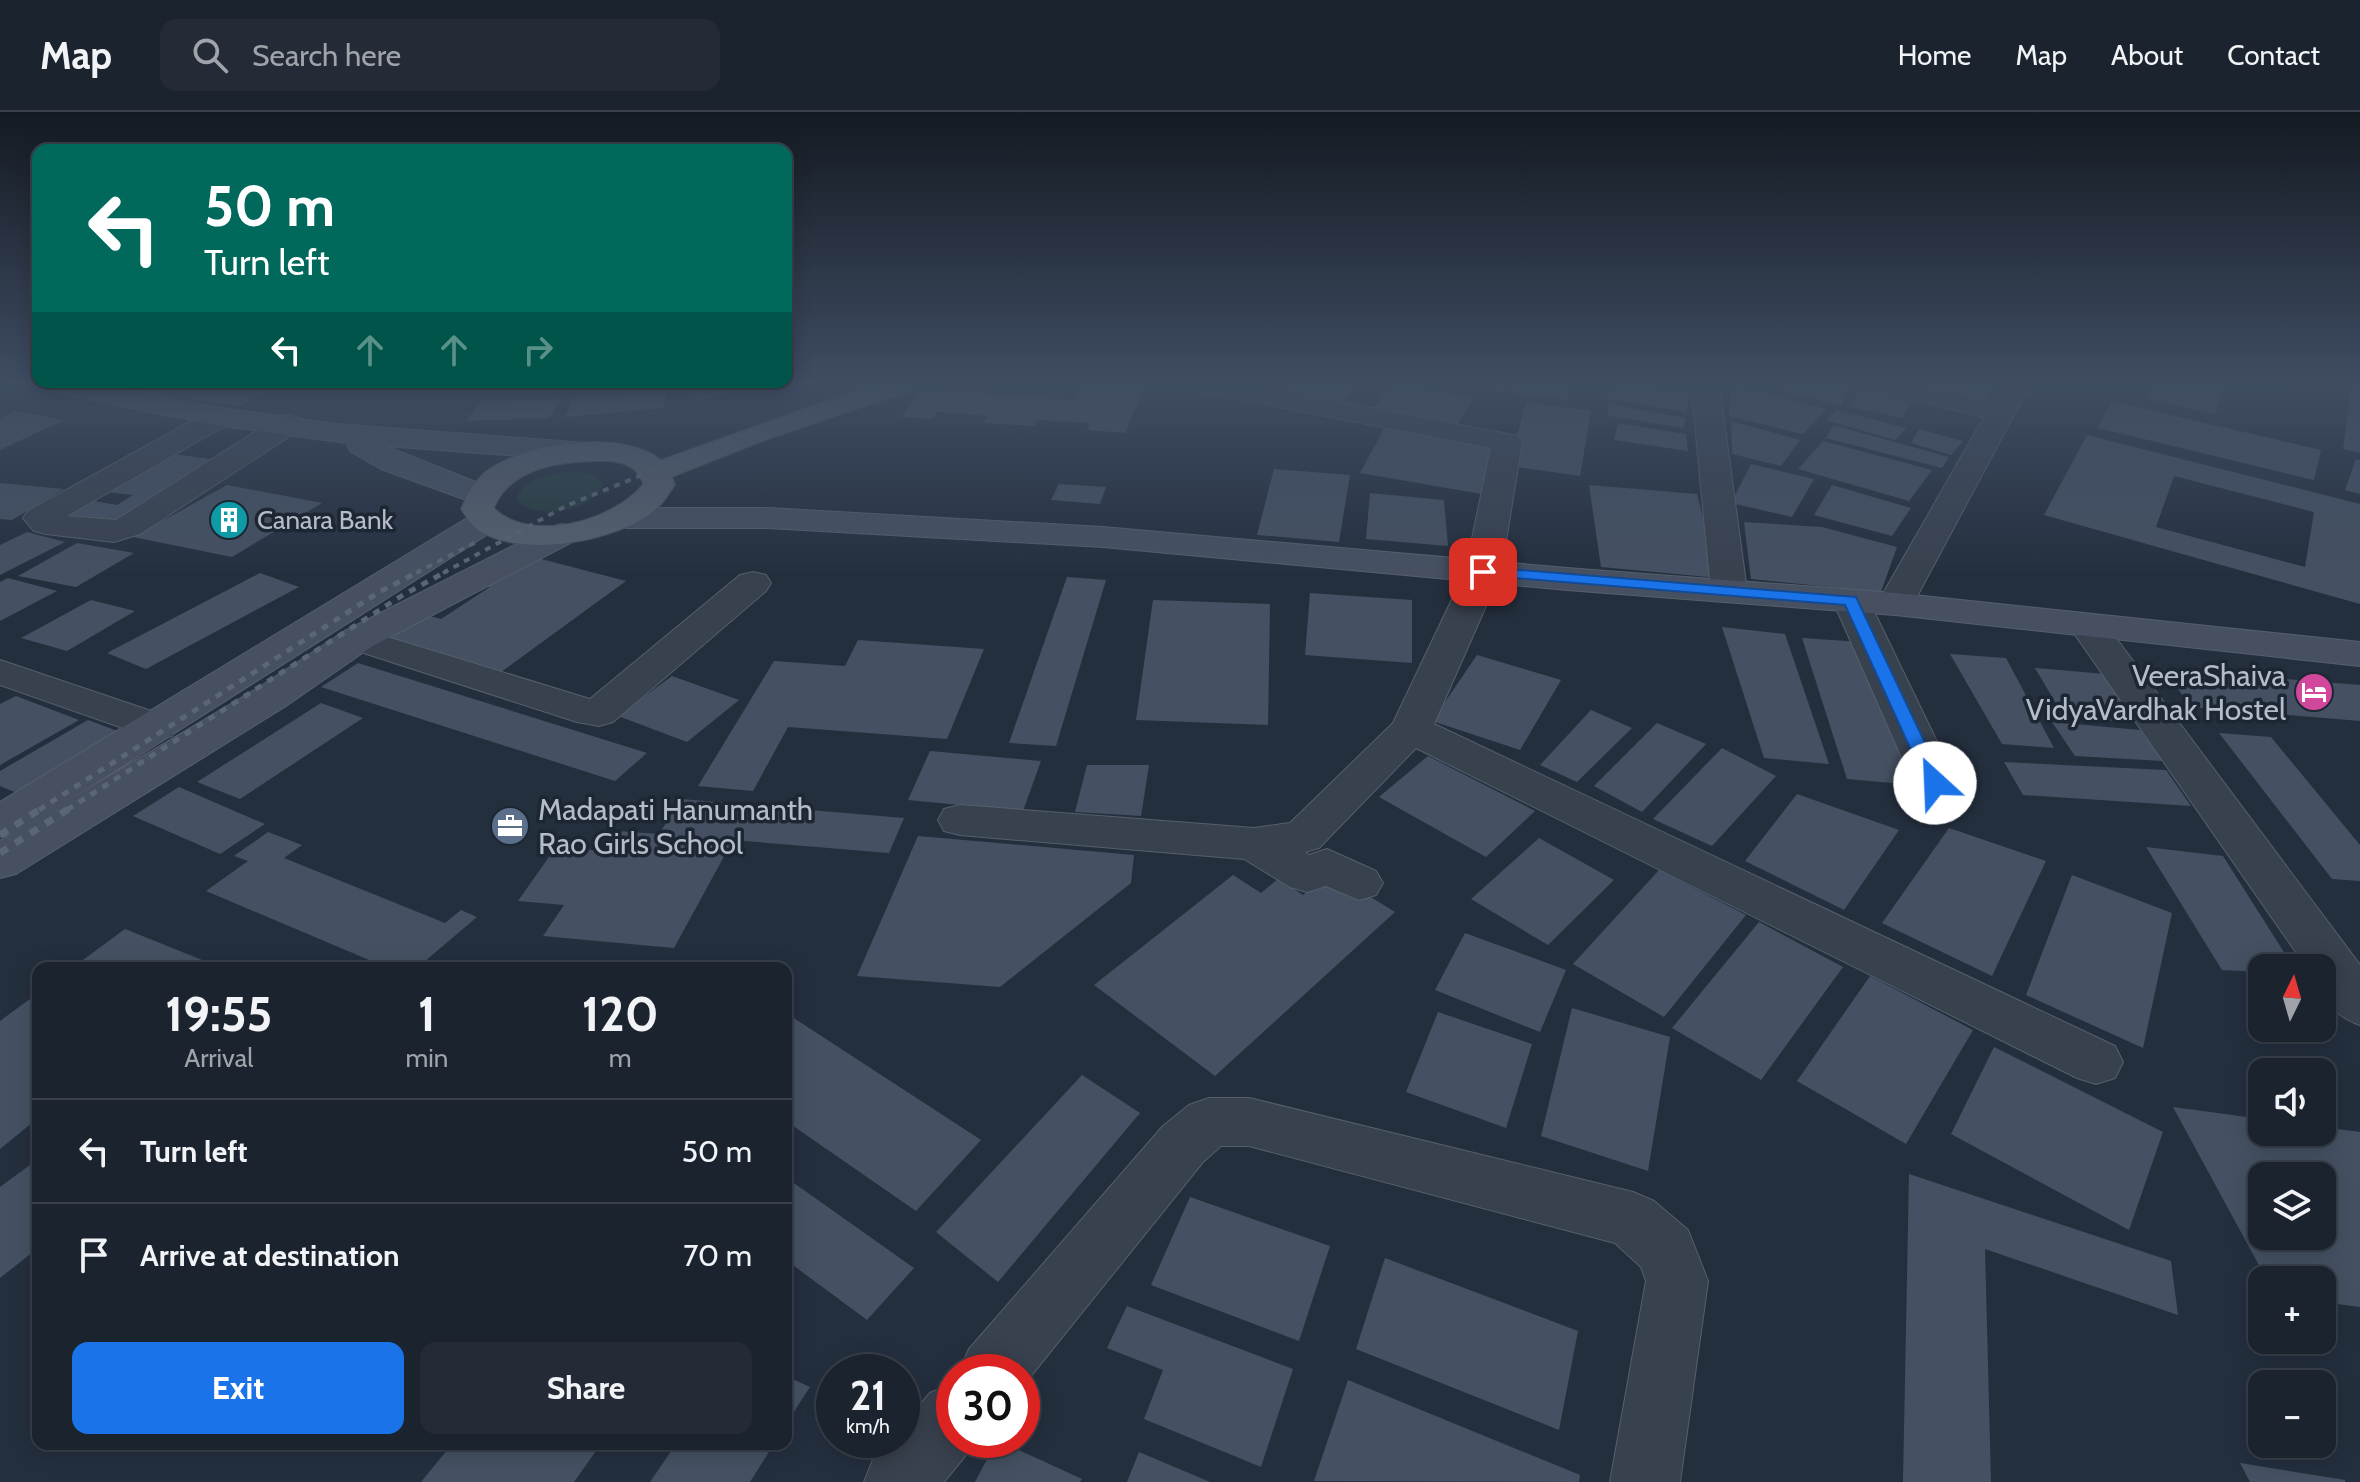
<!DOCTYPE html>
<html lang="en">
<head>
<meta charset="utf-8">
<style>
	body { margin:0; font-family:Cabin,sans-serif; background:#242b36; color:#f1f3f6; height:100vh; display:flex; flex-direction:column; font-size:30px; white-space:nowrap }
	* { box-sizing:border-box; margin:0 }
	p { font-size:26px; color:#a0a4aa }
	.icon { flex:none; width:44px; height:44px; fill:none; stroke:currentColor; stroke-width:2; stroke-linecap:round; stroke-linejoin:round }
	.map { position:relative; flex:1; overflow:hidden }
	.drawer { position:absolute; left:32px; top:850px; width:760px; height:488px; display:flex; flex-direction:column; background:#1b232e; border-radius:16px; box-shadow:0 4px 20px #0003,0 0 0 2px #39404a }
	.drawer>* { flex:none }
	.top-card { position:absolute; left:32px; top:32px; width:760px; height:244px; border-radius:16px; box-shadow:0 4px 20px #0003,0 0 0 2px #39404a; background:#00695c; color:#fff; overflow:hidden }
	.needle { width:52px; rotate:5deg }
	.buttons { position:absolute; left:2248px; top:842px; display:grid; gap:16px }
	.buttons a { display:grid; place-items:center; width:88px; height:88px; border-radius:16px; background:#1b232e; box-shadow:0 4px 20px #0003,0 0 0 2px #39404a; font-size:40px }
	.speed { position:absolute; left:816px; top:1242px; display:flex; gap:16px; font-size:40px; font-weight:700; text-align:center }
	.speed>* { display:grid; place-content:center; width:104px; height:104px; border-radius:50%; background:#1b232e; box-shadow:0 4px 20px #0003,0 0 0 2px #39404a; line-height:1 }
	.speed small { font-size:20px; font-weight:400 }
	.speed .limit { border:12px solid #d22; background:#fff; color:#111 }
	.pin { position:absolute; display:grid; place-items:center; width:68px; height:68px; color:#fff; margin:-34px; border-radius:16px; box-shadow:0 4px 12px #0006 }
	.me { position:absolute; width:88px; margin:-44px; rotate:335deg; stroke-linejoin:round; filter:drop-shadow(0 0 6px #0008) }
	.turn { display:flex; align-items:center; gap:28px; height:168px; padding:0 40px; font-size:36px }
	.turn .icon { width:104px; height:104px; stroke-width:2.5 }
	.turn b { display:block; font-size:56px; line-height:68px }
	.lanes { display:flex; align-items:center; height:76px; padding:0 40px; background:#0003; justify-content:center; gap:40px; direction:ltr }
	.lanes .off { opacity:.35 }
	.eta { display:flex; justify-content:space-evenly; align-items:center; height:136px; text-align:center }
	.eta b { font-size:48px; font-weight:800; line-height:56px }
	.cta { display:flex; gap:16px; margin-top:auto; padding:16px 40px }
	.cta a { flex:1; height:92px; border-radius:16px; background:#1a73e8; color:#fff; font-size:32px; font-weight:800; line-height:92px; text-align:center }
	.cta a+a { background:#242b36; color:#f1f3f6 }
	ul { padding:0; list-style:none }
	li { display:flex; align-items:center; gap:24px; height:104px; padding:0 40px; border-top:2px solid #39404a }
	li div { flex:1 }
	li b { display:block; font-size:30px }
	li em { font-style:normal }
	header { display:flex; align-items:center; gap:48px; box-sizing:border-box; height:112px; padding:0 40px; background:#1b232e; border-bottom:2px solid #39404a }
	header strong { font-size:38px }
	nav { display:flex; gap:44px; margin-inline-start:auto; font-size:28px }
	.search { width:560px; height:72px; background:#242b36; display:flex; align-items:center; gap:20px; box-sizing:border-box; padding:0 28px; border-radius:16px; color:#a0a4aa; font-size:30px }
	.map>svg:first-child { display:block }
	.green { fill:#263c3f }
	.building { fill:#455162; fill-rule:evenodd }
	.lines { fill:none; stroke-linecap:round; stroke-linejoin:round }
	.street-casing { stroke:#565f6c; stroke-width:2 }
	.secondary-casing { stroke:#565f6c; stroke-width:2 }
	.primary-casing { stroke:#414a57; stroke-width:2 }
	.street { fill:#38414e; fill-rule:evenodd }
	.secondary { fill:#465061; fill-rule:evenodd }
	.primary { fill:#56606e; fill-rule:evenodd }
	.rail-far2 { stroke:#5a6575; stroke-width:4; stroke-dasharray:6 6; stroke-linecap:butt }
	.rail-far1 { stroke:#5a6575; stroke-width:5; stroke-dasharray:7 7; stroke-linecap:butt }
	.rail { stroke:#5a6575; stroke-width:7; stroke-dasharray:9 9; stroke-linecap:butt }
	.route { fill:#1a73e8; stroke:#114b97; stroke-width:2 }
	.labels { text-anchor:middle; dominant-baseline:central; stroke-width:7; stroke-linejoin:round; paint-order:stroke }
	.far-poi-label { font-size:26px; fill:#b4bcc9; stroke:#1d2633; text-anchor:start }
	.poi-label { font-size:30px; fill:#b4bcc9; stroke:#1d2633; text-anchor:end }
</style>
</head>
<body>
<header>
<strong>Map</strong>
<div class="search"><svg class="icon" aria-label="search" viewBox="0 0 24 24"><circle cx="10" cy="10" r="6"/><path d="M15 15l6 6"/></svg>Search here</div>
<nav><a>Home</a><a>Map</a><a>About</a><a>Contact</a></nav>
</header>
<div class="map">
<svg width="2360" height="1370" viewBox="0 0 2360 1370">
	<rect width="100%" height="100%" fill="#242f3e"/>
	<!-- green -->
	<path class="green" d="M 569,360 L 593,362 L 603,372 C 593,400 537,408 517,389 C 519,367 550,362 569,360 Z"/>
	<!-- building -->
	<g class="building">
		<polygon points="137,271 192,271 157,288 116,281"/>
		<polygon points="196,271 273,271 280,272 241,294 169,285"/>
		<polygon points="693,271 750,271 755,276 692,290 680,274"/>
		<polygon points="971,271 1018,271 1018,272 997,279 990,275 982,278"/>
		<polygon points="1085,271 1146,271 1125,321 1087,318 1090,311 1038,308 1034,314 983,311 987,304 937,300 932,307 901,305 921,277 1076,288"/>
		<polygon points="1296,271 1359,271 1339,296 1283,285"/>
		<polygon points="1392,271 1474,286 1457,314 1372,299"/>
		<polygon points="1512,271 1571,271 1567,288 1509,280"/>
		<polygon points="1615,271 1690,280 1686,300 1605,286"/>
		<polygon points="1756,271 1853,271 1840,294"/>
		<polygon points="1891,271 1995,271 1980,294"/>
		<polygon points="2156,271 2227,271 2215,302 2149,287"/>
		<polygon points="2352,271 2360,271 2360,341 2343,337"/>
		<polygon points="1731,273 1826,297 1803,322 1729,304"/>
		<polygon points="667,277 664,296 566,305 572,286"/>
		<polygon points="1862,278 1910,290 1903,306 1850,295"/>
		<polygon points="561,287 549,306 466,309 481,289"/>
		<polygon points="2111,289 2321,338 2314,368 2098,316"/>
		<polygon points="1526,290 1591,299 1580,364 1509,354"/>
		<polygon points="1609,292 1685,306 1684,316 1608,304"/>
		<polygon points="1836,298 1906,316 1895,328 1826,308"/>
		<polygon points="15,299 64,308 0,338 0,306"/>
		<polygon points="1731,309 1800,328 1781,354 1732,342"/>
		<polygon points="1618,311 1686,322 1688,339 1614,328"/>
		<polygon points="1386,313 1502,331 1482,382 1360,361"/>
		<polygon points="1833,313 1949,345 1942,356 1826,326"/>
		<polygon points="1919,317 1963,329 1951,343 1911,331"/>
		<path d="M 2087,323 L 2360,392 L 2360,492 L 2044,403 ZM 2174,364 L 2314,400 L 2305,455 L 2156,415 Z"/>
		<polygon points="1823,329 1932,358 1909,389 1798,357"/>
		<polygon points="165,341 226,349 115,415 50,404 82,387 117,393 133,383 98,379"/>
		<polygon points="2356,347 2360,348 2360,382 2345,378"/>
		<polygon points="1751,352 1814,367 1792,405 1731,391"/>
		<polygon points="1274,357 1350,363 1339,430 1257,423"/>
		<polygon points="0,371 64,377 12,408 0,407"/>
		<polygon points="1059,372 1106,375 1100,392 1051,388"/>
		<polygon points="227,373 322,391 232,445 133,425"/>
		<polygon points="1589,373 1697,382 1719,466 1601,455"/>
		<polygon points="1832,373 1911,396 1892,424 1814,403"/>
		<polygon points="1370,381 1444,388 1448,434 1366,427"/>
		<polygon points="1744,410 1822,415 1897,435 1881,480 1751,467"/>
		<polygon points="27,420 65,430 0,463 0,433"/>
		<polygon points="77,431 134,441 76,475 18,464"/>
		<polygon points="526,443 626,469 501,560 389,527 426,503 441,507 490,475 480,473"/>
		<polygon points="260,461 299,475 146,557 107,541"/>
		<polygon points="1067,465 1106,468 1056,634 1009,631"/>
		<polygon points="8,466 57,479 0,509 0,470"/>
		<polygon points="1310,481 1412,488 1412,551 1305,543"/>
		<polygon points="91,488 135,499 67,539 21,526"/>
		<polygon points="1153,488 1270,492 1268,613 1136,608"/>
		<polygon points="1722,515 1785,522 1829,652 1764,646"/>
		<polygon points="1802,526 1862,530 1915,673 1847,667"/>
		<polygon points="858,528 984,537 947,627 788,615 753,679 698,674 774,549 845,554"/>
		<polygon points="1950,542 2006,546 2054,636 2002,632"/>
		<polygon points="1477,543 1561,568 1520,638 1432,609"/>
		<polygon points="358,551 647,641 615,669 321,575"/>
		<polygon points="2035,556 2106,562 2140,611 2064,605"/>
		<polygon points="2164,557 2360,573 2360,609 2191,595"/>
		<polygon points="672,564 739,588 687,630 618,604"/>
		<polygon points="16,584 79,608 0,653 0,592"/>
		<polygon points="321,591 363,606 240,687 197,670"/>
		<polygon points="1591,598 1632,616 1577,670 1540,653"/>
		<polygon points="88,608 120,620 17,681 0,674 0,659"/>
		<polygon points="2052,610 2140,618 2163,649 2075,644"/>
		<polygon points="1657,611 1706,632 1642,700 1594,674"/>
		<polygon points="2219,621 2271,625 2360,733 2360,769 2332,767"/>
		<polygon points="1722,636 1776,664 1712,734 1653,707"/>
		<polygon points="930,639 1041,649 1023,699 908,688"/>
		<polygon points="1428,644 1535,699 1486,745 1379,685"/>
		<polygon points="2004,650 2166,658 2191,694 2023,683"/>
		<polygon points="1087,653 1149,653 1141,704 1075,700"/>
		<polygon points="179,675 265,712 220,742 133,704"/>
		<polygon points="1797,682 1899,718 1844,798 1745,749"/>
		<polygon points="681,687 904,706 889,741 733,728 674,836 543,824 564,793 518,789 556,735 604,739 617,719 659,722"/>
		<polygon points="1949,716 2046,749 1992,864 1882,811"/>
		<polygon points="268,720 302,733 284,746 445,811 461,798 477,805 417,856 388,856 206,779 248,749 234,744"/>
		<polygon points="918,724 1134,743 1131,771 1000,875 857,864"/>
		<polygon points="1539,726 1614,768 1548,833 1471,787"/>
		<polygon points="2146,735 2223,744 2294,856 2262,856 2262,860 2222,858"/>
		<polygon points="1659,758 1746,803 1664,905 1573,852"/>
		<polygon points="1330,760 1395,800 1215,964 1094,873 1233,763 1261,781 1278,767 1303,783"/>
		<polygon points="2072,763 2172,801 2143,936 2026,883"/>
		<polygon points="1759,810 1843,855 1761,968 1672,916"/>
		<polygon points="125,817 222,856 72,856"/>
		<polygon points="1465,821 1566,858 1540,920 1435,878"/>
		<polygon points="1870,864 1973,918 1906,1032 1797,969"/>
		<polygon points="38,881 38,1006 0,1037 0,909"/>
		<polygon points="1572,896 1670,925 1648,1059 1541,1024"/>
		<polygon points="1438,900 1532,932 1506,1016 1406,980"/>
		<polygon points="786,901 981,1028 916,1099 786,1009"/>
		<polygon points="1994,935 2163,1020 2129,1118 1951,1022"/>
		<polygon points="1082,963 1140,1001 998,1170 936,1120"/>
		<path d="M 2173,995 L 2262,1007 L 2262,1020 L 2322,1020 L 2322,1015 L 2360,1020 L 2360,1195 L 2322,1190 L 2322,1168 L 2267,1168 ZM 2262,1064 L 2322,1064 L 2322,1124 L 2262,1124 Z"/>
		<polygon points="38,1047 38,1136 0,1166 0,1075"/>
		<polygon points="1909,1062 2171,1149 2178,1203 1985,1137 1991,1370 1903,1370"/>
		<polygon points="791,1069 914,1156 867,1208 786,1148 786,1074"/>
		<polygon points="1190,1085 1330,1134 1299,1229 1151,1173"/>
		<polygon points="1385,1146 1578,1219 1559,1318 1356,1237"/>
		<polygon points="1127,1194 1293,1257 1261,1355 1144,1307 1163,1258 1107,1236"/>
		<polygon points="786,1264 810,1275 786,1312"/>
		<polygon points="1348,1268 1580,1363 1579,1370 1314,1369"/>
		<polygon points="997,1328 1082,1367 1080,1370 975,1370"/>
		<polygon points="452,1332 601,1332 574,1370 421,1370"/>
		<polygon points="676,1332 774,1332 750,1370 650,1370"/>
		<polygon points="1139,1340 1210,1370 1127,1370"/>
		<polygon points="2240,1351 2345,1368 2345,1370 2250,1370"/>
	</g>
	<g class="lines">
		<defs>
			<g id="street">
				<polygon points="1183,271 1243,271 1518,324 1522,330 1501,460 1434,612 2115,934 2123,950 2115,966 2096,972 2077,966 1416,636 1319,736 1305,740 1309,743 1327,737 1376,759 1383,771 1376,783 1359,788 1326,774 1307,780 1290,775 1244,747 960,723 944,719 938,708 944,697 960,693 1254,716 1290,711 1393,611 1465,460 1491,336 1197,279 1187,277"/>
				<polygon points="1465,271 1511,271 1507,277 1497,279 1469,277"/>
				<polygon points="1691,271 1719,271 1747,479 1742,487 1729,490 1716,487 1711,479"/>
				<polygon points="1861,271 1913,271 1992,289 2003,271 2031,271 1913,492 1908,500 1895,503 1882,500 1877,492 1984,305 1865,277"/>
				<polygon points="220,296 230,299 235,305 230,311 67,404 116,408 277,306 288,303 299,306 303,312 299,318 140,422 114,430 46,422 34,419 23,406 28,399 210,299"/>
				<polygon points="753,460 766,463 771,471 766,479 613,610 599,614 577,610 345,535 339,527 345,519 358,516 590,587 740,463"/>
				<polygon points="1851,478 1864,481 1869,489 1957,671 1950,681 1935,685 1920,681 1913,671 1833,489 1838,481"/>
				<path d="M 2088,503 L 2101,506 L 2360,853 L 2360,913 C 2331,903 2322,885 2322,856 L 2307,856 L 2069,514 L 2075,506 Z"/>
				<polygon points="0,548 172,606 178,615 172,624 157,628 0,573"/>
				<polygon points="1209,986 1249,986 1633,1080 1654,1089 1688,1118 1708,1169 1680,1370 1610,1370 1646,1169 1641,1155 1615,1131 1249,1034 1221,1034 1203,1050 1022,1275 1022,1260 959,1260 969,1237 1163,1014 1189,993"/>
				<polygon points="954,1271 954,1328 978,1328 944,1370 864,1370 874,1345 889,1328 902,1328 902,1313 930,1281"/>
			</g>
			<g id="secondary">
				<polygon points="33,271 92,271 220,296 338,312 586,331 597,333 601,340 597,347 586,349 385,334 491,376 496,383 491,390 480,393 381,357 350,339 347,331 220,314 47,279 37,277"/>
				<polygon points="619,396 768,396 1103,415 1567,456 1895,481 2360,530 2360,554 1895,503 1567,478 1103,435 768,416 619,416 607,413 602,406 607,399"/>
				<polygon points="484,400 496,403 501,410 496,417 69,688 258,576 345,519 550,415 562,412 574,415 579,422 574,429 371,535 286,594 16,762 0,766 0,729 11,722 0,725 0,690 472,403"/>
			</g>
			<path id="primary" d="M 876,271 L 919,271 L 915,277 L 760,330 L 672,365 L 675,373 C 669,381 664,391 656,397 C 619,430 524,446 481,420 C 473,415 466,405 461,397 C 466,384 473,371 484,361 C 522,331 622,316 661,348 ZM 609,349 C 626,351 637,355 643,372 C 614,409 530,432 494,396 C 511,353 569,348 609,349 Z"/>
		</defs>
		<!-- street casing -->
		<use href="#street" class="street-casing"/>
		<!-- secondary casing -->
		<use href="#secondary" class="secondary-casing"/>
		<!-- primary casing -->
		<use href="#primary" class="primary-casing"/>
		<!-- street -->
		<use href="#street" class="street"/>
		<!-- secondary -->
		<use href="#secondary" class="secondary"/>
		<!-- primary -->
		<use href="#primary" class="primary"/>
		<!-- rail-far2 -->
		<g class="rail-far2">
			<polyline points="416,461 480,428"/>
			<polyline points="443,461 566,394 752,318 907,271"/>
		</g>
		<!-- rail-far1 -->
		<g class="rail-far1">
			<polyline points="39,698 381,479 420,459"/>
			<polyline points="67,698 403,483 447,459"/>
		</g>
		<!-- rail -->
		<g class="rail">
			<polyline points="0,723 42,696"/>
			<polyline points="0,741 70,696"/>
		</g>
	</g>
	<!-- sky -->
	<linearGradient id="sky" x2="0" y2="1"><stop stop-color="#141a22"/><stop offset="0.59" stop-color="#3f4d63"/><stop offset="1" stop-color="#3f4d63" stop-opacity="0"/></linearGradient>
	<rect width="2360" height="463" fill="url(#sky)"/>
	<!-- route -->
	<polygon class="route" points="1483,455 1856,485 1944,671 1935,677 1926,671 1845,493 1478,463 1478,457"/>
	<!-- icons -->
	<defs>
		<symbol id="building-disc" viewBox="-11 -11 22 22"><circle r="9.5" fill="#0f9aa8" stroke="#1d2633"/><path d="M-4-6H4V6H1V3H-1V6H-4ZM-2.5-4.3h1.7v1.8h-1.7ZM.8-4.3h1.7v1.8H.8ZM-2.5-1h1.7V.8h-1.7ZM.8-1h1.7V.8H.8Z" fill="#fff"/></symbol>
		<symbol id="hotel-disc" viewBox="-11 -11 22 22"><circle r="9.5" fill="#d1479c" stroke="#1d2633"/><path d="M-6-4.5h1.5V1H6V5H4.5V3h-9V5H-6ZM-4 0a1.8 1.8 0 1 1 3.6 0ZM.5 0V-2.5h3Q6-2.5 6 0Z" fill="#fff"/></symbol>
		<symbol id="office-disc" viewBox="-11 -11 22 22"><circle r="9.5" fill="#5c6f8a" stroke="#1d2633"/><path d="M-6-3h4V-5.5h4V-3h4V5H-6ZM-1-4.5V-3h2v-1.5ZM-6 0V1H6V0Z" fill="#fff"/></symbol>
	</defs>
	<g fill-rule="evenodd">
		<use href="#building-disc" x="207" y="386" width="44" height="44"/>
		<use href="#hotel-disc" x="2292" y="558" width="44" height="44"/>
		<use href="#office-disc" x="488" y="692" width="44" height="44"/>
	</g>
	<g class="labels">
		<!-- far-poi labels -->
		<g class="far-poi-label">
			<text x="257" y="408">Canara Bank</text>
		</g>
		<!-- poi labels -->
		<g class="poi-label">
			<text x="2286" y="563">VeeraShaiva<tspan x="2286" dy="34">VidyaVardhak Hostel</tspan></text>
			<text x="538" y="697" text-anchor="start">Madapati Hanumanth<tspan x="538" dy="34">Rao Girls School</tspan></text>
		</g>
	</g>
</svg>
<div class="buttons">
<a><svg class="needle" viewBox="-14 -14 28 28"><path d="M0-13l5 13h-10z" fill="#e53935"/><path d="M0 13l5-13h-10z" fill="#a0a4aa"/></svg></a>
<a><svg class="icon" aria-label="sound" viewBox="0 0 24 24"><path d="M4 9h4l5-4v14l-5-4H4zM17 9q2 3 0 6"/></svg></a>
<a><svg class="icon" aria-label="layers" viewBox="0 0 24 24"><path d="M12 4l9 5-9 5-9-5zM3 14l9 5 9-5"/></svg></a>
<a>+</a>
<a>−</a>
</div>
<div class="speed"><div>21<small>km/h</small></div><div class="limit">30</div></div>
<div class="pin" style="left:1483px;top:460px;background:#d93025"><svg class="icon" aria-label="arrive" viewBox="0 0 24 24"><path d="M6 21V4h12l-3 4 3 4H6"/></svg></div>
<svg class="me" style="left:1935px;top:671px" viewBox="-20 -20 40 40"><circle r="19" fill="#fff"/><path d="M0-13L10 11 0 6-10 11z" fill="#1a73e8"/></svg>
<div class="top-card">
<div class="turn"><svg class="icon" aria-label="left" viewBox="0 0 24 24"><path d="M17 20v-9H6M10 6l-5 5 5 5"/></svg><div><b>50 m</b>Turn left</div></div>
<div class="lanes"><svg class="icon" aria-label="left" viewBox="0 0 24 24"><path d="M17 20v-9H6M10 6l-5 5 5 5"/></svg><svg class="icon off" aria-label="ahead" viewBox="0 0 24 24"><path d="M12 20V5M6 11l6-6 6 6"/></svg><svg class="icon off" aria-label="ahead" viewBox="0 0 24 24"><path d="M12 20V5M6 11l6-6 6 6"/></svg><svg class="icon off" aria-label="right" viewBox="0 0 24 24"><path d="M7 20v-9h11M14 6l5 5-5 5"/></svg></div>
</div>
<section class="drawer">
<div class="eta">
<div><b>19:55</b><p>Arrival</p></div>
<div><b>1</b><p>min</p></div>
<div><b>120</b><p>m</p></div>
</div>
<ul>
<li><svg class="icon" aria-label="left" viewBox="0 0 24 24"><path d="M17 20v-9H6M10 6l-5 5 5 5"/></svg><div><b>Turn left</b></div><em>50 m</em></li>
<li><svg class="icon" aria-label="arrive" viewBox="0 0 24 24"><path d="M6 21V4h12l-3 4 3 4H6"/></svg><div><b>Arrive at destination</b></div><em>70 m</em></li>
</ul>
<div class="cta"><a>Exit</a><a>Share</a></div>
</section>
</div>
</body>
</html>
